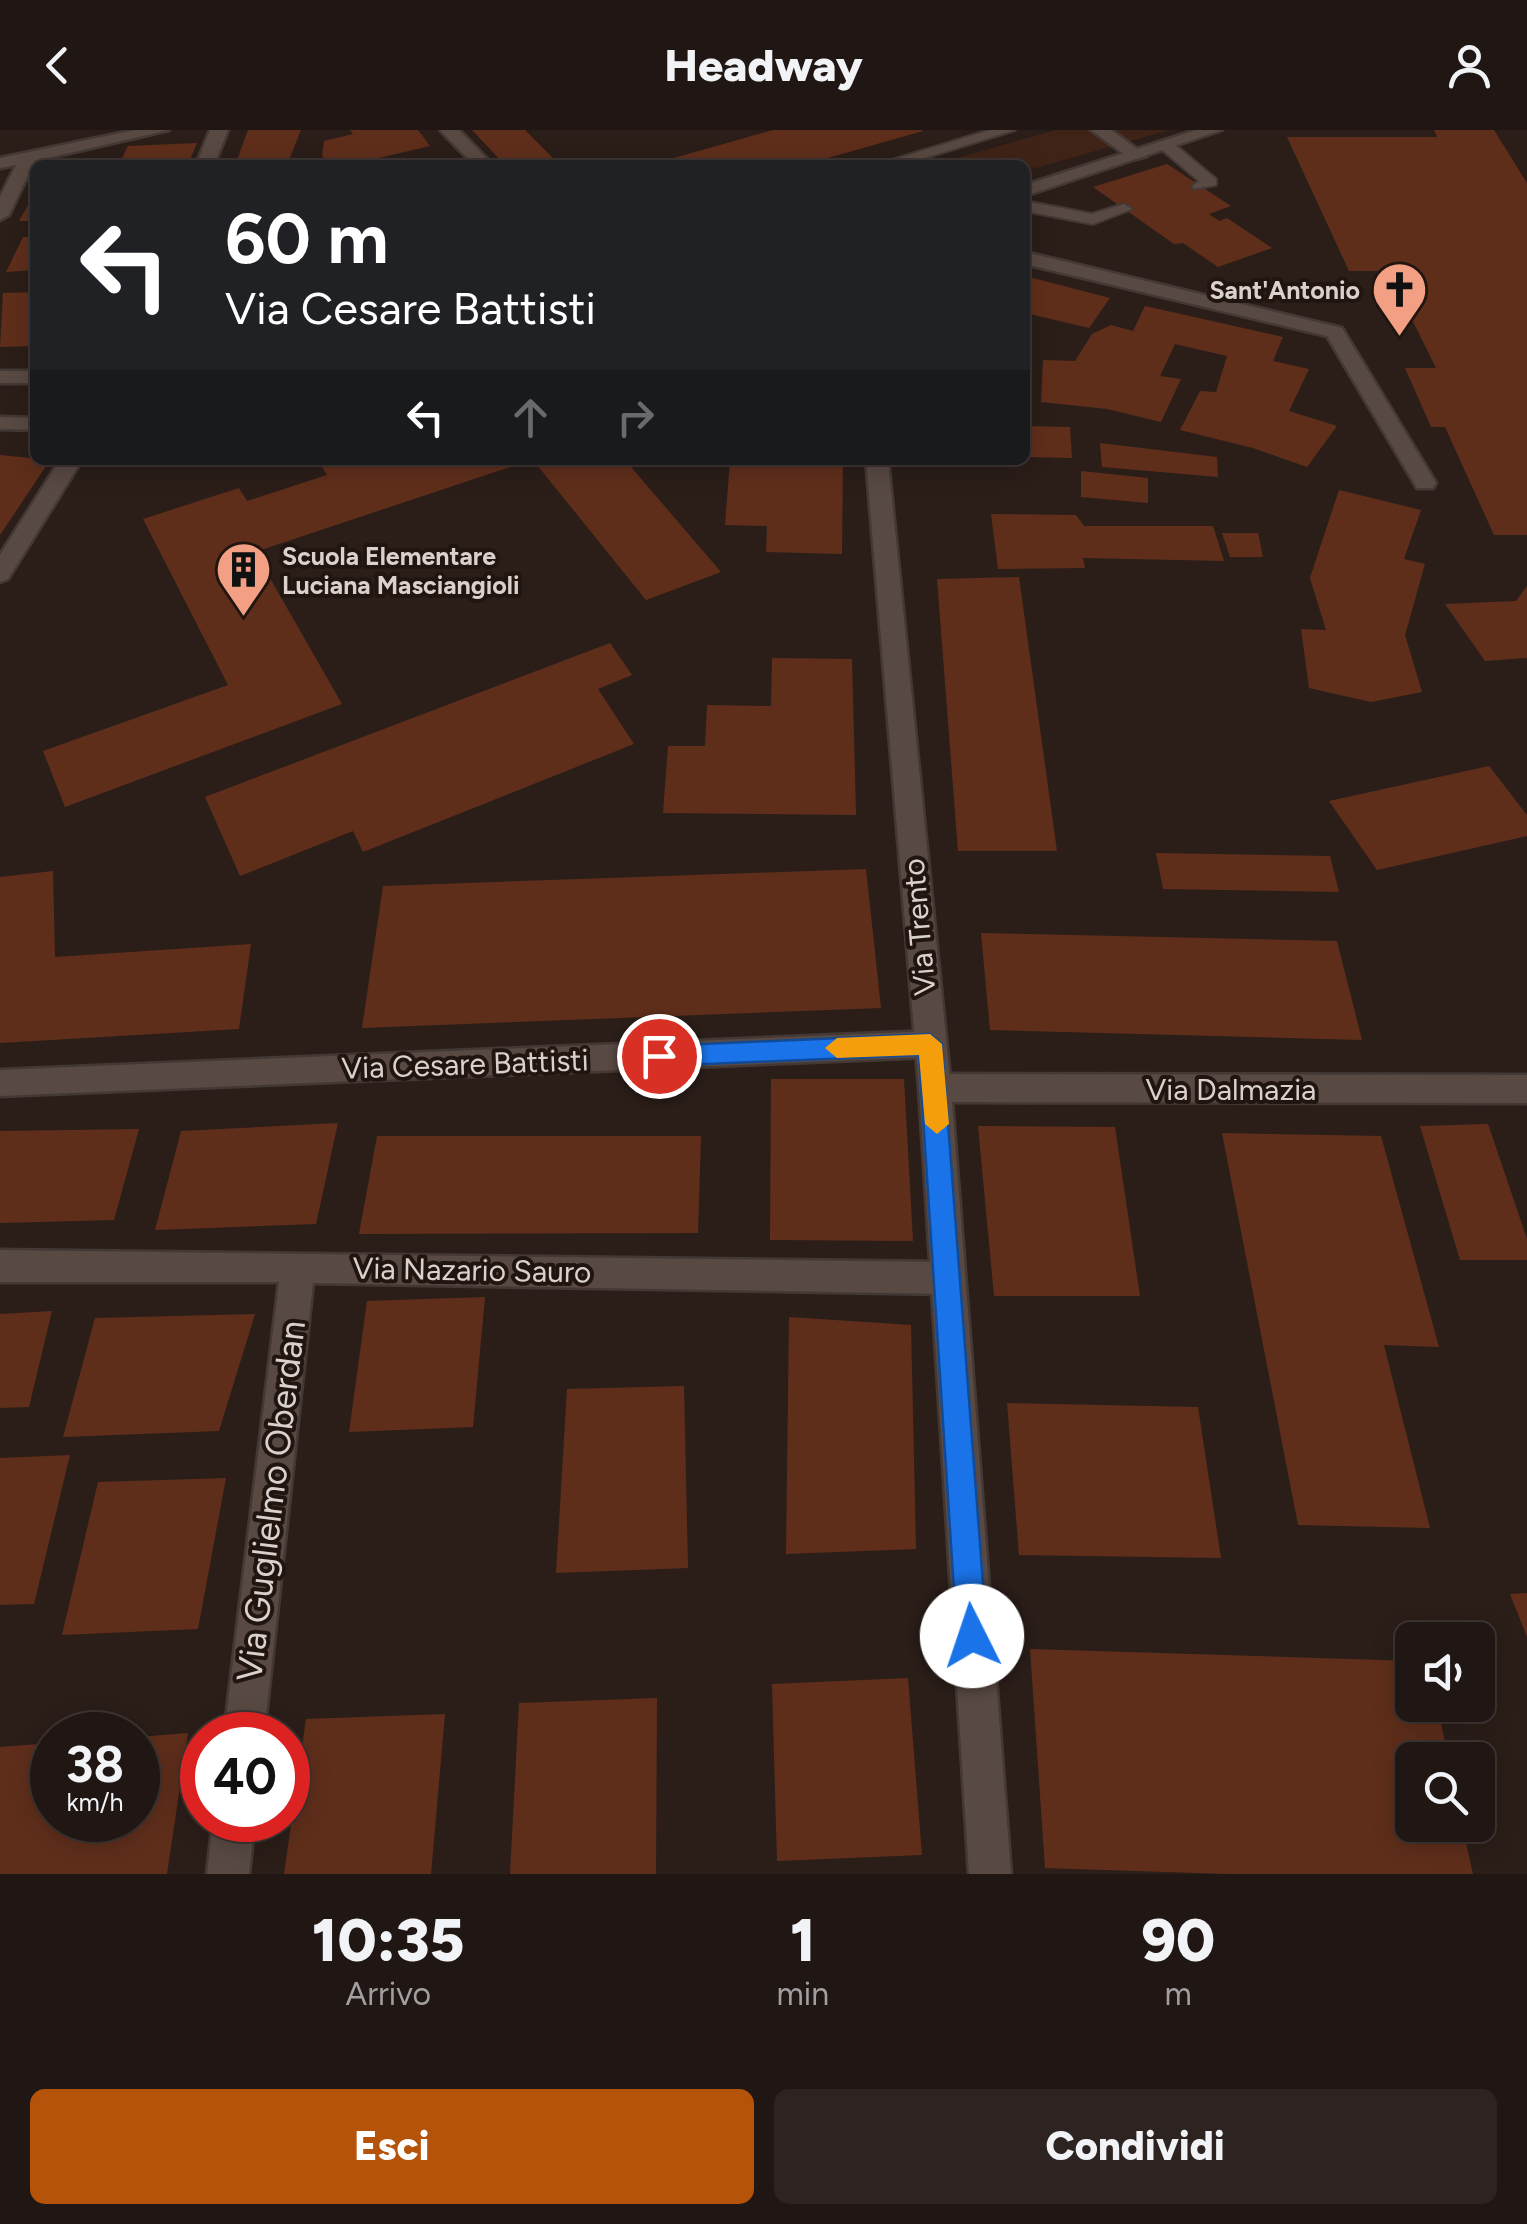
<!DOCTYPE html>
<html lang="it">
<head>
<meta charset="utf-8">
<style>
	body { margin:0; font-family:Figtree,sans-serif; background:#2d2321; color:#f1f3f6; height:100vh; display:flex; flex-direction:column; font-size:38px; white-space:nowrap }
	* { box-sizing:border-box; margin:0 }
	p { font-size:32px; color:#a29fa0 }
	.icon { flex:none; width:55px; height:55px; fill:none; stroke:currentColor; stroke-width:2; stroke-linecap:round; stroke-linejoin:round }
	.map { position:relative; height:1744px; overflow:hidden }
	.panel { display:flex; flex-direction:column; background:#201613; flex:1 }
	.panel>* { flex:none }
	.hud { position:absolute; left:30px; top:30px; width:1000px; height:305px; border-radius:15px; box-shadow:0 5px 25px #0003,0 0 0 2px #3d3533; background:#202124; color:#fff; overflow:hidden }
	.controls { position:absolute; left:1395px; top:1492px; display:grid; gap:20px }
	.controls a { display:grid; place-items:center; width:100px; height:100px; border-radius:15px; background:#201613; box-shadow:0 5px 25px #0003,0 0 0 2px #3d3533; font-size:50px }
	.speed { position:absolute; left:30px; top:1582px; display:flex; gap:20px; font-size:50px; font-weight:700; text-align:center }
	.speed>* { display:grid; place-content:center; width:130px; height:130px; border-radius:50%; background:#201613; box-shadow:0 5px 25px #0003,0 0 0 2px #3d3533; line-height:1 }
	.speed small { font-size:25px; font-weight:400 }
	.speed .limit { border:15px solid #d22; background:#fff; color:#111 }
	.pin { position:absolute; display:grid; place-items:center; width:85px; height:85px; color:#fff; margin:-42px; border:5px solid #fff; border-radius:50%; box-shadow:0 2px 10px #0007 }
	.me { position:absolute; width:110px; margin:-55px; rotate:356deg; stroke-linejoin:round; filter:drop-shadow(0 0 8px #0008) }
	.turn { display:flex; align-items:center; gap:35px; height:210px; padding:0 30px; font-size:45px }
	.turn .icon { width:130px; height:130px; stroke-width:2.5 }
	.turn b { display:block; font-size:70px; line-height:85px }
	.lanes { display:flex; align-items:center; height:95px; padding:0 30px; background:#0003; justify-content:center; gap:50px; direction:ltr }
	.lanes .off { opacity:.35 }
	.eta { display:flex; justify-content:space-evenly; align-items:center; height:170px; text-align:center }
	.eta b { font-size:60px; font-weight:800; line-height:70px }
	.action { display:flex; gap:20px; margin-top:auto; padding:20px 30px }
	.action a { flex:1; height:115px; border-radius:15px; background:#b45309; color:#fff; font-size:40px; font-weight:800; line-height:115px; text-align:center }
	.action a+a { background:#2d2321; color:#f1f3f6 }
	header { display:flex; justify-content:space-between; align-items:center; height:130px; padding:0 30px; background:#201613; font-size:45px; font-weight:800 }
	.map>svg:first-child { display:block }
	.green { fill:#402317 }
	.building { fill:#5f2e1b }
	.lines { fill:none; stroke-linecap:round; stroke-linejoin:round }
	.lane-casing { stroke:#433834; stroke-width:4 }
	.street-casing { stroke:#433834; stroke-width:5 }
	.secondary-casing { stroke:#433834; stroke-width:5 }
	.lane { fill:#594943; fill-rule:evenodd }
	.street { fill:#594943; fill-rule:evenodd }
	.secondary { fill:#594943; fill-rule:evenodd }
	.route { fill:#1a73e8; stroke:#114b97; stroke-width:2.5 }
	.slow { fill:#f59e0b }
	.labels { text-anchor:middle; dominant-baseline:central; stroke-width:8; stroke-linejoin:round; paint-order:stroke }
	.far-poi-label { font-size:25px; font-weight:bold; fill:#dad1cd; stroke:#211510; text-anchor:end }
	.street-label { font-size:30px; fill:#dad1cd; stroke:#211510 }
	.near-street-label { font-size:35px; fill:#dad1cd; stroke:#211510 }
</style>
</head>
<body>
<header><svg class="icon" aria-label="back" viewBox="0 0 24 24"><path d="M15 5l-7 7 7 7"/></svg>Headway<svg class="icon" aria-label="person" viewBox="0 0 24 24"><circle cx="12" cy="8" r="4"/><path d="M4 21q1-7 8-7t8 7"/></svg></header>
<div class="map">
<svg width="1527" height="1744" viewBox="0 0 1527 1744">
	<rect width="100%" height="100%" fill="#2b1e19"/>
	<!-- green -->
	<polygon class="green" points="1056,0 1169,0 1025,41 1025,35 932,35"/>
	<!-- building -->
	<g class="building">
		<polygon points="248,0 301,0 287,35 235,35"/>
		<polygon points="350,0 418,0 430,16 349,35 329,35 322,26 324,11 353,4"/>
		<polygon points="472,0 525,0 560,35 505,35"/>
		<polygon points="773,0 922,0 923,1 803,35 649,35"/>
		<polygon points="1434,0 1494,0 1527,53 1527,405 1494,405 1445,297 1431,297 1405,238 1436,238 1388,141 1349,141 1287,7 1437,7"/>
		<polygon points="197,13 188,35 119,35 128,16"/>
		<polygon points="1167,34 1231,76 1209,84 1219,91 1227,88 1272,118 1218,137 1183,113 1174,114 1093,57"/>
		<polygon points="35,63 35,91 19,91"/>
		<polygon points="23,107 35,107 35,140 6,142"/>
		<polygon points="1025,146 1110,168 1089,198 1030,184 1025,223"/>
		<polygon points="35,162 35,216 0,217 3,163"/>
		<polygon points="1145,176 1283,207 1273,231 1309,239 1289,281 1337,296 1307,337 1253,318 1180,300 1200,261 1216,262 1227,226 1175,214 1160,246 1181,249 1161,292 1107,279 1041,272 1043,230 1075,231 1092,204 1111,195 1133,201"/>
		<polygon points="1025,296 1070,297 1072,328 1025,327"/>
		<polygon points="1100,313 1217,327 1218,347 1102,337"/>
		<polygon points="0,325 50,330 0,405"/>
		<polygon points="344,330 528,331 255,422 342,574 65,677 43,621 228,555 143,389 239,358 247,371 327,345 322,337"/>
		<polygon points="533,330 625,330 721,442 646,470"/>
		<polygon points="730,330 843,330 842,424 766,422 767,396 725,395"/>
		<polygon points="1081,341 1148,348 1148,373 1081,367"/>
		<polygon points="1339,360 1421,380 1404,429 1425,434 1405,505 1422,562 1371,572 1309,558 1301,499 1326,500 1310,448"/>
		<polygon points="991,384 1076,385 1084,396 1213,396 1224,431 1083,428 1085,438 998,439"/>
		<polygon points="1222,403 1258,403 1263,427 1230,427"/>
		<polygon points="1019,447 1057,721 958,721 937,449"/>
		<polygon points="1527,456 1527,528 1485,531 1445,474 1516,471"/>
		<polygon points="610,513 632,545 598,559 634,614 363,722 353,701 240,746 205,667"/>
		<polygon points="772,528 852,529 856,685 663,683 668,616 705,616 707,575 771,576"/>
		<polygon points="1489,636 1527,685 1527,706 1377,740 1329,671"/>
		<polygon points="1156,723 1330,726 1339,762 1163,759"/>
		<polygon points="866,739 881,878 362,898 383,756"/>
		<polygon points="53,741 55,827 251,814 239,899 0,913 0,747"/>
		<polygon points="981,803 1337,811 1362,910 990,900"/>
		<polygon points="771,949 904,949 913,1111 770,1110"/>
		<polygon points="338,993 316,1094 155,1100 181,1001"/>
		<polygon points="1488,994 1527,1109 1527,1130 1460,1130 1420,996"/>
		<polygon points="978,996 1115,997 1140,1166 994,1166"/>
		<polygon points="139,999 114,1090 0,1093 0,1001"/>
		<polygon points="1222,1003 1381,1006 1439,1217 1384,1215 1430,1398 1298,1395"/>
		<polygon points="377,1006 701,1006 698,1103 359,1104"/>
		<polygon points="485,1167 473,1297 349,1302 367,1171"/>
		<polygon points="52,1181 29,1277 0,1278 0,1184"/>
		<polygon points="255,1184 219,1301 63,1307 95,1188"/>
		<polygon points="789,1187 911,1195 916,1419 786,1424"/>
		<polygon points="684,1256 688,1438 556,1443 567,1259"/>
		<polygon points="1007,1273 1198,1277 1221,1428 1019,1425"/>
		<polygon points="70,1325 34,1474 0,1475 0,1328"/>
		<polygon points="226,1348 198,1499 62,1505 98,1352"/>
		<polygon points="1527,1463 1527,1507 1510,1464"/>
		<polygon points="1030,1519 1412,1531 1412,1575 1437,1575 1449,1630 1412,1630 1412,1695 1462,1695 1473,1744 1227,1744 1045,1738"/>
		<polygon points="908,1548 922,1725 777,1731 772,1554"/>
		<polygon points="657,1568 656,1744 510,1744 519,1573"/>
		<polygon points="445,1584 431,1744 284,1744 306,1589"/>
		<polygon points="188,1603 167,1744 0,1744 0,1617 52,1613 52,1690 138,1690 138,1607"/>
	</g>
	<g class="lines">
		<defs>
			<g id="lane">
				<polygon points="990,0 1015,0 902,35 876,35"/>
				<polygon points="1161,13 1173,13 1216,49 1216,55 1194,59 1192,56 1199,51 1161,19"/>
				<polygon points="1025,71 1092,84 1124,74 1132,79 1093,94 1025,81"/>
			</g>
			<g id="street">
				<polygon points="135,0 169,0 35,31 9,85 0,90 0,67 16,35 0,38 0,28"/>
				<polygon points="210,0 228,0 214,35 196,35"/>
				<polygon points="440,0 459,0 493,35 474,35"/>
				<polygon points="1091,0 1111,0 1147,26 1132,30"/>
				<polygon points="1025,122 1342,198 1436,353 1433,358 1417,358 1327,206 1025,134"/>
				<rect x="0" y="241" width="35" height="12"/>
				<polygon points="60,330 82,330 8,449 0,452 0,425"/>
				<polygon points="930,901 941,905 945,914 941,923 930,927 0,966 0,940"/>
				<polygon points="935,944 1527,945 1527,973 935,972 924,968 919,958 924,948"/>
				<polygon points="0,1120 945,1132 957,1137 962,1148 957,1159 945,1164 313,1153 264,1605 224,1605 279,1152 0,1152"/>
				<polygon points="213,1690 255,1690 249,1744 207,1744"/>
			</g>
			<g id="secondary">
				<polygon points="1196,0 1222,0 1025,66 1025,55"/>
				<polygon points="0,287 35,288 35,300 0,299"/>
				<polygon points="866,330 888,330 951,958 1011,1744 969,1744 919,958"/>
			</g>
		</defs>
		<!-- lane casing -->
		<use href="#lane" class="lane-casing"/>
		<!-- street casing -->
		<use href="#street" class="street-casing"/>
		<!-- secondary casing -->
		<use href="#secondary" class="secondary-casing"/>
		<!-- lane -->
		<use href="#lane" class="lane"/>
		<!-- street -->
		<use href="#street" class="street"/>
		<!-- secondary -->
		<use href="#secondary" class="secondary"/>
	</g>
	<!-- route -->
	<polygon class="route" points="930,904 942,914 987,1506 983,1516 972,1520 962,1516 957,1506 919,925 659,936 647,926 659,916"/>
	<!-- slow -->
	<polygon class="slow" points="930,904 942,914 949,994 937,1004 925,994 919,925 837,928 825,918 837,908"/>
	<!-- icons -->
	<defs>
		<symbol id="church-pin" viewBox="-11 -11 22 30"><path d="M0 17L-7.5 6A9.5 9.5 0 1 1 7.5 6Z" fill="#f39f83" stroke="#211510"/><path d="M-1.2-6h2.4v3.5h3.3v2.4h-3.3V6h-2.4V-.1h-3.3v-2.4h3.3Z" fill="#111"/></symbol>
		<symbol id="building-pin" viewBox="-11 -11 22 30"><path d="M0 17L-7.5 6A9.5 9.5 0 1 1 7.5 6Z" fill="#f39f83" stroke="#211510"/><path d="M-4-6H4V6H1V3H-1V6H-4ZM-2.5-4.3h1.7v1.8h-1.7ZM.8-4.3h1.7v1.8H.8ZM-2.5-1h1.7V.8h-1.7ZM.8-1h1.7V.8H.8Z" fill="#111"/></symbol>
	</defs>
	<g fill-rule="evenodd">
		<use href="#church-pin" x="1368" y="128" width="63" height="86"/>
		<use href="#building-pin" x="212" y="408" width="63" height="86"/>
	</g>
	<g class="labels">
		<!-- far-poi labels -->
		<g class="far-poi-label">
			<text x="1360" y="160">Sant'Antonio</text>
			<text x="282" y="426" text-anchor="start">Scuola Elementare<tspan x="282" dy="29">Luciana Masciangioli</tspan></text>
		</g>
		<!-- street labels -->
		<g class="street-label">
			<text transform="translate(919 797) rotate(-95)">Via Trento</text>
			<text transform="translate(465 934) rotate(-2)">Via Cesare Battisti</text>
			<text x="1231" y="959">Via Dalmazia</text>
			<text transform="translate(472 1140) rotate(1)">Via Nazario Sauro</text>
		</g>
		<!-- near-street labels -->
		<g class="near-street-label">
			<text transform="translate(271 1371) rotate(-83)">Via Guglielmo Oberdan</text>
		</g>
	</g>
</svg>
<div class="controls">
<a><svg class="icon" aria-label="sound" viewBox="0 0 24 24"><path d="M4 9h4l5-4v14l-5-4H4zM17 9q2 3 0 6"/></svg></a>
<a><svg class="icon" aria-label="search" viewBox="0 0 24 24"><circle cx="10" cy="10" r="6"/><path d="M15 15l6 6"/></svg></a>
</div>
<div class="speed"><div>38<small>km/h</small></div><div class="limit">40</div></div>
<div class="pin" style="left:659px;top:926px;background:#d93025"><svg class="icon" aria-label="arrive" viewBox="0 0 24 24"><path d="M6 21V4h12l-3 4 3 4H6"/></svg></div>
<svg class="me" style="left:972px;top:1506px" viewBox="-20 -20 40 40"><circle r="19" fill="#fff"/><path d="M0-13L10 11 0 6-10 11z" fill="#1a73e8"/></svg>
<div class="hud">
<div class="turn"><svg class="icon" aria-label="left" viewBox="0 0 24 24"><path d="M17 20v-9H6M10 6l-5 5 5 5"/></svg><div><b>60 m</b>Via Cesare Battisti</div></div>
<div class="lanes"><svg class="icon" aria-label="left" viewBox="0 0 24 24"><path d="M17 20v-9H6M10 6l-5 5 5 5"/></svg><svg class="icon off" aria-label="ahead" viewBox="0 0 24 24"><path d="M12 20V5M6 11l6-6 6 6"/></svg><svg class="icon off" aria-label="right" viewBox="0 0 24 24"><path d="M7 20v-9h11M14 6l5 5-5 5"/></svg></div>
</div>
</div>
<section class="panel">
<div class="eta">
<div><b>10:35</b><p>Arrivo</p></div>
<div><b>1</b><p>min</p></div>
<div><b>90</b><p>m</p></div>
</div>
<div class="action"><a>Esci</a><a>Condividi</a></div>
</section>
</body>
</html>
